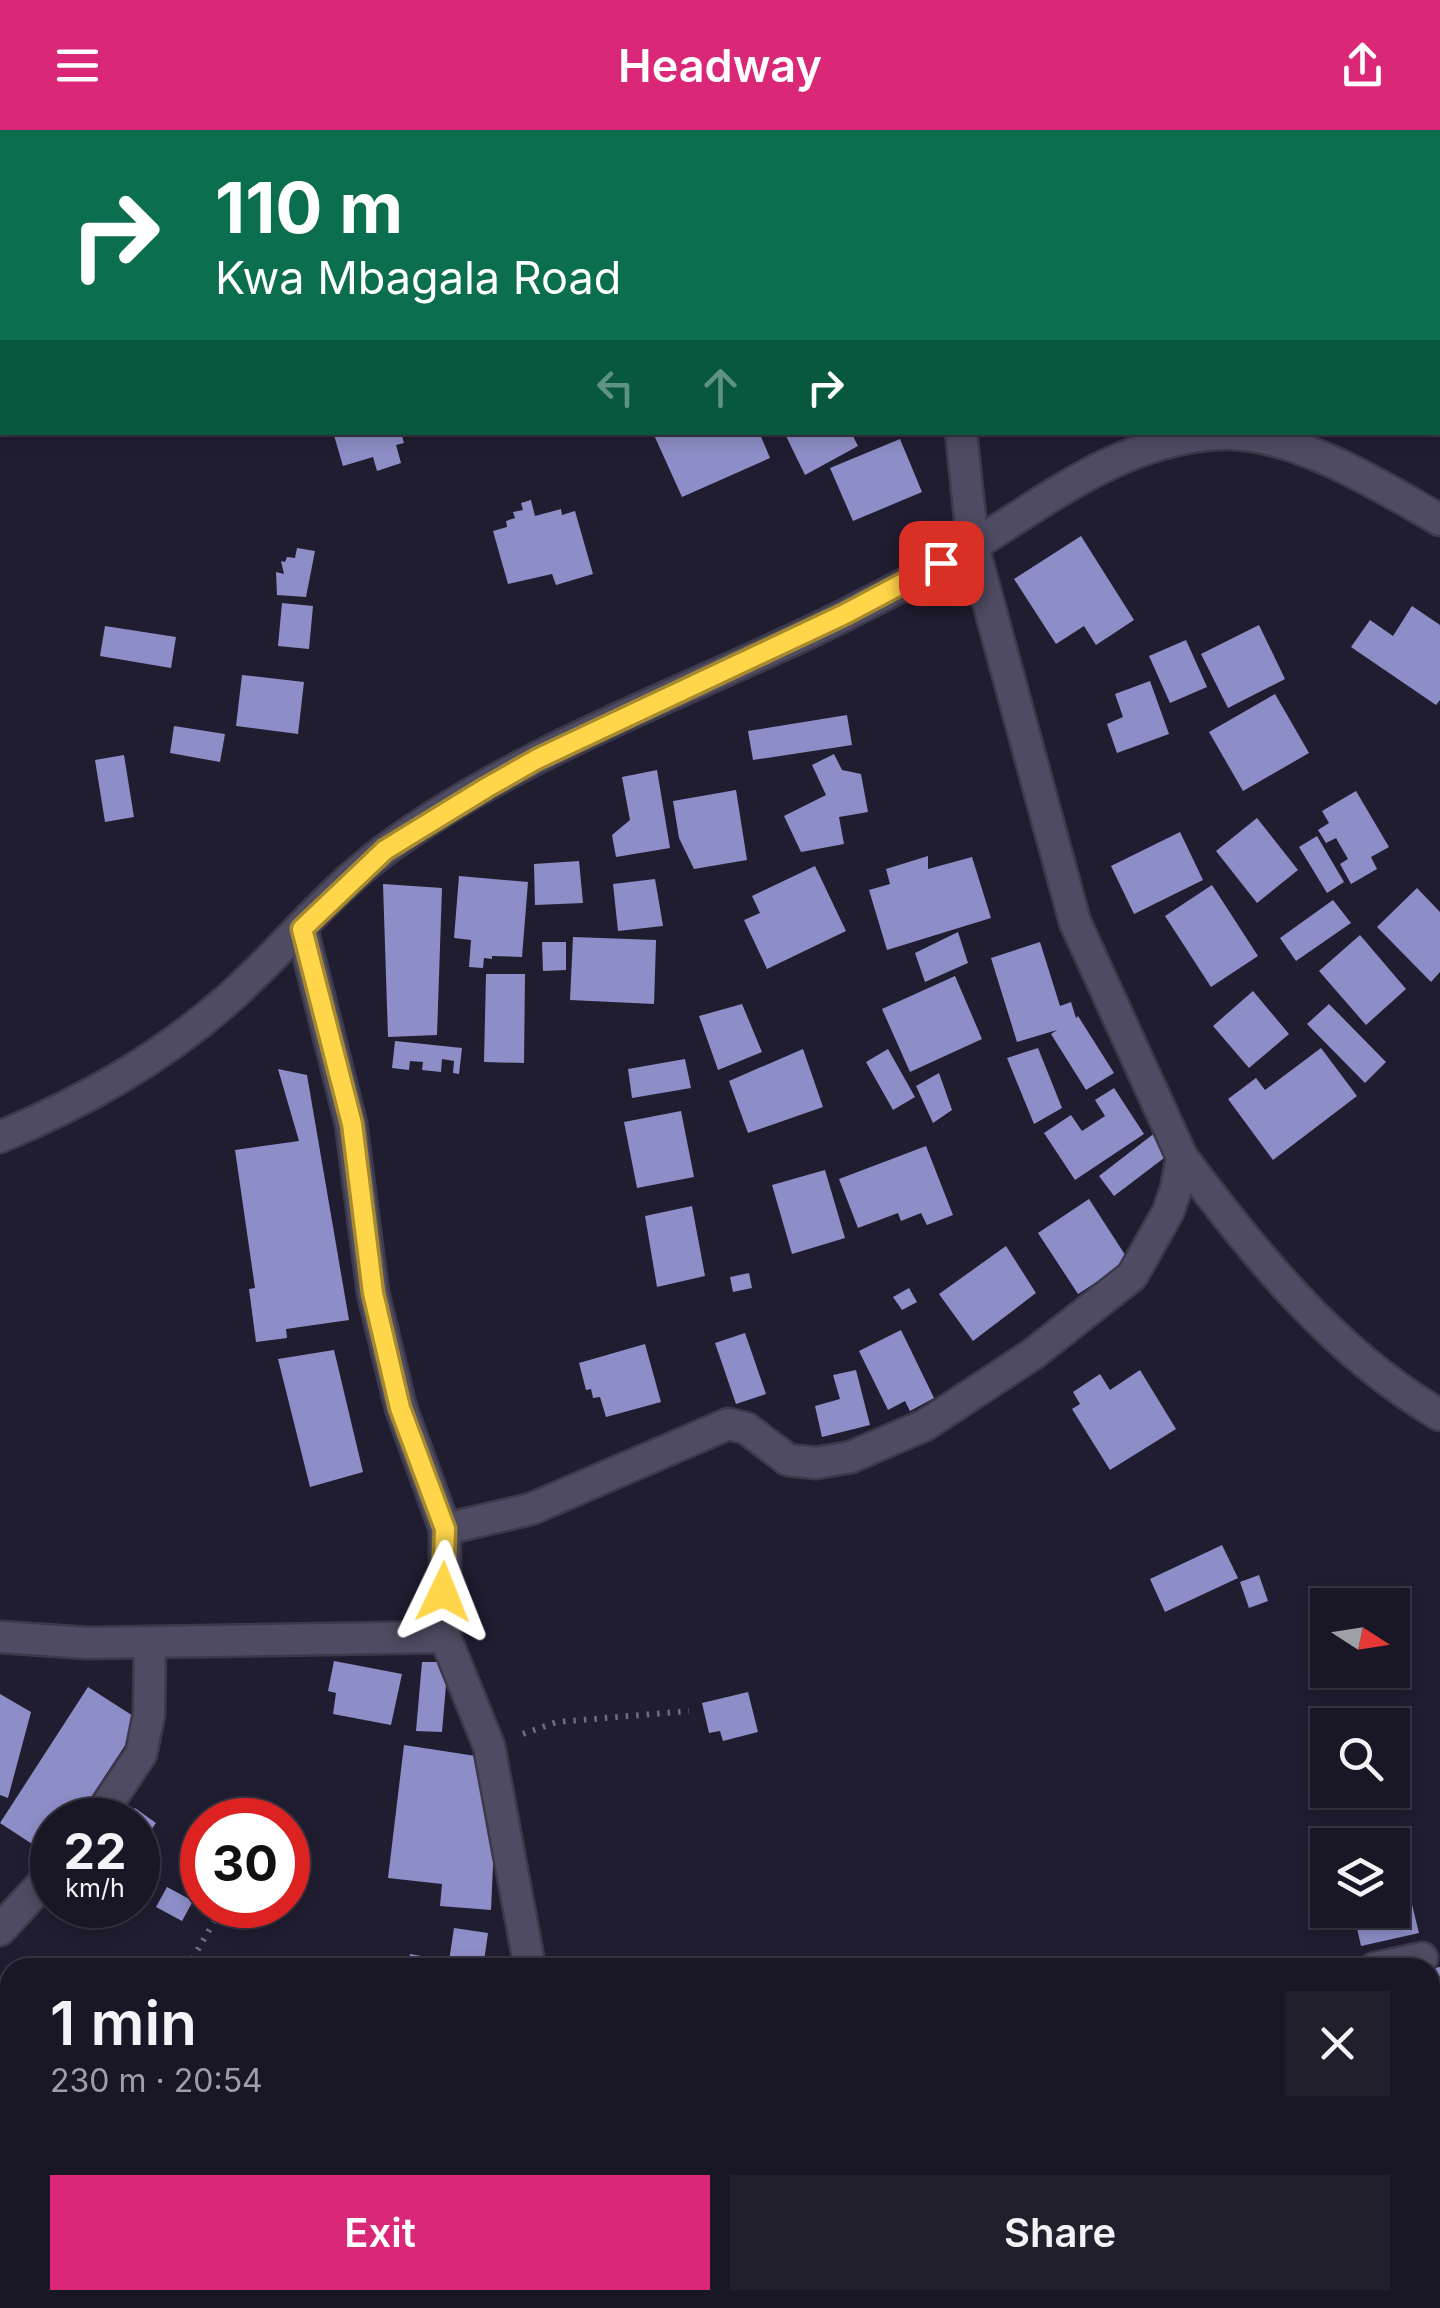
<!DOCTYPE html>
<html lang="en">
<head>
<meta charset="utf-8">
<style>
	body { margin:0; font-family:Inter,sans-serif; background:#221f2d; color:#f1f3f6; height:100vh; display:flex; flex-direction:column; font-size:38px; white-space:nowrap }
	* { box-sizing:border-box; margin:0 }
	p { font-size:32px; color:#9f9fa7 }
	.icon { flex:none; width:55px; height:55px; fill:none; stroke:currentColor; stroke-width:2; stroke-linecap:round; stroke-linejoin:round }
	.map { position:relative; flex:1; overflow:hidden }
	.details { position:absolute; left:0px; top:1828px; width:1440px; height:352px; display:flex; flex-direction:column; background:#191625; border-radius:30px 30px 0 0; box-shadow:0 5px 15px #0003,0 0 0 2px #373542 }
	.details>* { flex:none }
	.hud { position:absolute; left:0px; top:0px; width:1440px; height:305px; box-shadow:0 5px 15px #0003,0 0 0 2px #373542; background:#0b6e4f; color:#fff; overflow:hidden }
	.needle { width:65px; rotate:102deg }
	.tools { position:absolute; left:1310px; top:1458px; display:grid; gap:20px }
	.tools a { display:grid; place-items:center; width:100px; height:100px; border-radius:0px; background:#191625; box-shadow:0 5px 15px #0003,0 0 0 2px #373542; font-size:50px }
	.speed { position:absolute; left:30px; top:1668px; display:flex; gap:20px; font-size:50px; font-weight:700; text-align:center }
	.speed>* { display:grid; place-content:center; width:130px; height:130px; border-radius:50%; background:#191625; box-shadow:0 5px 15px #0003,0 0 0 2px #373542; line-height:1 }
	.speed small { font-size:25px; font-weight:400 }
	.speed .limit { border:15px solid #d22; background:#fff; color:#111 }
	.pin { position:absolute; display:grid; place-items:center; width:85px; height:85px; color:#fff; margin:-42px; border-radius:20px; box-shadow:0 5px 15px #0006 }
	.me { position:absolute; width:110px; margin:-55px; rotate:2deg; stroke-linejoin:round; filter:drop-shadow(0 0 8px #0008) }
	.turn { display:flex; align-items:center; gap:35px; height:210px; padding:0 50px; font-size:45px }
	.turn .icon { width:130px; height:130px; stroke-width:2.5 }
	.turn b { display:block; font-size:70px; line-height:85px }
	.lanes { display:flex; align-items:center; height:95px; padding:0 50px; background:#0003; justify-content:center; gap:50px; direction:ltr }
	.lanes .off { opacity:.35 }
	.round { display:grid; place-items:center; flex:none; width:105px; height:105px; border-radius:0px; background:#221f2d }
	.summary { display:flex; align-items:center; justify-content:space-between; height:170px; padding:0 50px }
	h1 { font-size:60px; font-weight:600; line-height:75px }
	.button { display:flex; gap:20px; margin-top:auto; padding:20px 50px }
	.button a { flex:1; height:115px; border-radius:0px; background:#db2777; color:#fff; font-size:40px; font-weight:600; line-height:115px; text-align:center }
	.button a+a { background:#221f2d; color:#f1f3f6 }
	header { display:flex; justify-content:space-between; align-items:center; height:130px; padding:0 50px; background:#db2777; color:#fff; font-size:45px; font-weight:600 }
	.map>svg:first-child { display:block }
	.building { fill:#8d8ec7 }
	.lines { fill:none; stroke-linecap:round; stroke-linejoin:round }
	.minor-casing { stroke:#3c394a; stroke-width:35 }
	.path { stroke:#706c7e; stroke-width:6; stroke-dasharray:2.5 8; stroke-linecap:butt }
	.minor { stroke:#4f4b62; stroke-width:30 }
	.route-casing { stroke:#a68a30; stroke-width:25 }
	.route { stroke:#ffd54a; stroke-width:18 }
</style>
</head>
<body>
<header><svg class="icon" aria-label="menu" viewBox="0 0 24 24"><path d="M4 6h16M4 12h16M4 18h16"/></svg>Headway<svg class="icon" aria-label="share" viewBox="0 0 24 24"><path d="M12 15V3M7 8l5-5 5 5M5 13v7h14v-7"/></svg></header>
<div class="map">
<svg width="1440" height="2178" viewBox="0 0 1440 2178">
	<rect width="100%" height="100%" fill="#211d31"/>
	<!-- building -->
	<g class="building">
		<polygon points="333,302 401,302 404,313 396,315 401,333 377,341 373,327 343,336"/>
		<polygon points="661,302 759,302 770,328 682,367 654,305"/>
		<polygon points="784,302 851,302 858,316 805,345"/>
		<polygon points="900,309 922,362 853,391 830,338"/>
		<polygon points="531,370 535,386 561,379 562,385 575,381 593,444 556,455 552,444 508,454 493,401 507,397 506,391 515,388 513,382 523,380 521,373"/>
		<polygon points="1081,406 1134,490 1096,515 1084,496 1056,514 1014,449"/>
		<polygon points="297,418 315,421 306,467 277,465 276,442 284,444 281,431 285,432 287,427 295,428"/>
		<polygon points="282,473 313,476 309,519 278,516"/>
		<polygon points="1412,476 1440,495 1440,570 1436,575 1351,517 1370,490 1393,506"/>
		<polygon points="1259,495 1285,549 1228,578 1201,524"/>
		<polygon points="105,496 176,507 171,538 100,526"/>
		<polygon points="1186,510 1207,557 1170,573 1149,526"/>
		<polygon points="242,545 304,552 298,604 236,596"/>
		<polygon points="1150,551 1169,604 1117,623 1107,594 1123,587 1115,564"/>
		<polygon points="1275,564 1309,623 1243,661 1209,602"/>
		<polygon points="847,585 852,615 753,630 748,601"/>
		<polygon points="174,596 225,604 220,632 170,623"/>
		<polygon points="834,624 842,640 861,644 868,682 839,687 844,714 801,722 784,686 826,665 812,635"/>
		<polygon points="124,625 134,687 105,692 95,630"/>
		<polygon points="657,640 670,718 616,727 612,705 630,690 622,647"/>
		<polygon points="736,660 747,730 694,739 679,708 673,671"/>
		<polygon points="1356,661 1389,717 1371,727 1377,739 1351,754 1340,734 1348,729 1336,708 1326,713 1318,700 1329,693 1322,681"/>
		<polygon points="1257,688 1298,740 1257,773 1216,721"/>
		<polygon points="1180,702 1203,750 1134,784 1111,736"/>
		<polygon points="1317,706 1344,752 1327,763 1299,717"/>
		<polygon points="928,726 928,739 972,727 991,788 887,820 869,760 890,754 886,739"/>
		<polygon points="579,731 583,773 535,775 534,734"/>
		<polygon points="815,736 846,801 767,839 744,790 760,783 752,766"/>
		<polygon points="459,746 528,752 522,827 492,826 492,829 484,828 483,838 469,837 471,810 454,808"/>
		<polygon points="655,749 663,796 618,801 613,754"/>
		<polygon points="383,754 442,758 437,905 388,907"/>
		<polygon points="1212,755 1258,826 1211,857 1165,786"/>
		<polygon points="1417,758 1440,782 1440,842 1431,852 1377,797"/>
		<polygon points="1333,770 1351,793 1296,831 1280,808"/>
		<polygon points="958,802 968,833 925,852 915,823"/>
		<polygon points="1360,805 1406,859 1366,895 1319,841"/>
		<polygon points="573,807 656,810 654,874 570,870"/>
		<polygon points="542,812 566,812 566,840 543,841"/>
		<polygon points="1040,812 1060,876 1071,872 1076,888 1078,886 1114,943 1086,960 1051,904 1057,900 1017,912 991,828"/>
		<polygon points="486,844 525,844 524,933 484,932"/>
		<polygon points="955,846 982,909 910,942 882,879"/>
		<polygon points="1253,861 1289,904 1249,938 1213,896"/>
		<polygon points="742,874 762,922 718,940 699,886"/>
		<polygon points="1329,874 1386,932 1365,953 1307,894"/>
		<polygon points="395,911 462,918 459,944 453,943 454,931 442,929 441,942 422,940 423,932 410,931 409,940 392,938"/>
		<polygon points="1038,918 1062,978 1034,994 1007,928"/>
		<polygon points="1321,918 1357,966 1273,1030 1228,969 1256,948 1265,960"/>
		<polygon points="803,919 823,977 748,1003 729,951"/>
		<polygon points="888,919 915,967 893,980 866,932"/>
		<polygon points="685,929 691,958 632,968 628,939"/>
		<polygon points="278,939 307,945 349,1190 286,1199 287,1208 256,1212 249,1159 255,1158 235,1020 299,1011"/>
		<polygon points="939,943 952,980 933,993 916,956"/>
		<polygon points="1114,958 1144,1004 1075,1050 1044,1003 1071,985 1082,1001 1105,986 1095,970"/>
		<polygon points="681,981 694,1047 637,1058 624,992"/>
		<polygon points="1156,1002 1168,1025 1114,1066 1099,1046"/>
		<polygon points="926,1016 953,1085 927,1095 921,1083 901,1091 898,1083 858,1098 839,1049"/>
		<polygon points="825,1040 845,1108 792,1124 772,1055"/>
		<polygon points="1089,1069 1129,1131 1078,1164 1038,1103"/>
		<polygon points="692,1076 705,1146 657,1157 645,1086"/>
		<polygon points="1006,1116 1036,1163 973,1211 939,1164"/>
		<polygon points="749,1143 752,1158 733,1162 730,1147"/>
		<polygon points="909,1158 917,1172 902,1180 893,1167"/>
		<polygon points="901,1200 934,1268 910,1281 905,1271 888,1280 859,1221"/>
		<polygon points="745,1203 766,1264 736,1274 715,1213"/>
		<polygon points="645,1214 661,1272 606,1287 600,1267 593,1268 591,1259 586,1260 579,1233"/>
		<polygon points="334,1220 363,1342 310,1357 278,1229"/>
		<polygon points="856,1240 870,1295 822,1307 815,1276 840,1269 833,1245"/>
		<polygon points="1140,1240 1176,1299 1110,1340 1072,1279 1080,1274 1073,1262 1100,1244 1110,1260"/>
		<polygon points="1222,1415 1238,1448 1165,1482 1150,1449"/>
		<polygon points="1259,1445 1268,1471 1249,1478 1240,1452"/>
		<polygon points="334,1531 402,1544 391,1595 333,1584 336,1563 328,1561"/>
		<polygon points="422,1532 448,1532 442,1602 416,1601"/>
		<polygon points="88,1557 141,1591 76,1690 52,1690 52,1727 0,1693"/>
		<polygon points="748,1562 758,1602 723,1611 720,1601 709,1603 702,1573"/>
		<polygon points="0,1564 31,1582 8,1668 0,1665"/>
		<polygon points="404,1615 489,1628 482,1674 495,1691 491,1780 440,1776 442,1754 388,1748"/>
		<polygon points="135,1678 156,1693 138,1718 138,1690 126,1690"/>
		<polygon points="1407,1754 1419,1803 1361,1816 1353,1780 1392,1780 1392,1757"/>
		<polygon points="167,1757 193,1771 182,1791 156,1777"/>
		<polygon points="454,1798 488,1803 483,1838 408,1838 410,1824 449,1831"/>
		<polygon points="1440,1837 1440,1876 1430,1878 1430,1839"/>
		<polygon points="1433,2103 1440,2104 1440,2149 1430,2147"/>
	</g>
	<g class="lines">
		<defs>
			<g id="minor">
				<polyline points="15,0 18,2"/>
				<polyline points="452,0 454,2"/>
				<polyline points="1438,160 1440,153"/>
				<polyline points="302,799 351,994 373,1163 401,1278 445,1399 445,1507 489,1616 530,1838"/>
				<path d="M 0,1007 C 83,972 159,930 227,870 C 282,822 327,763 385,720 C 523,618 692,561 845,485 C 889,462 935,440 977,413 C 1053,366 1124,310 1217,304 C 1290,299 1379,355 1440,390"/>
				<path d="M 1182,1027 C 1254,1124 1335,1224 1440,1285"/>
				<polyline points="445,1399 531,1379 728,1294 746,1298 788,1330 816,1333 851,1327 925,1295 1033,1224 1132,1146 1168,1082 1176,1059 1182,1027 1075,792 973,416 961,302"/>
				<polyline points="0,1507 87,1513 445,1507"/>
				<polyline points="97,1690 141,1624 149,1584 150,1512"/>
				<polyline points="0,1800 52,1743"/>
				<polyline points="1375,1838 1422,1828"/>
				<polyline points="613,2170 614,2178"/>
				<polyline points="983,2170 997,2178"/>
			</g>
		</defs>
		<!-- minor casing -->
		<use href="#minor" class="minor-casing"/>
		<!-- path -->
		<g class="path">
			<polyline points="523,1604 557,1592 689,1581"/>
			<polyline points="187,1838 224,1775"/>
			<polyline points="0,2040 10,2030"/>
			<polyline points="1430,2084 1440,2085"/>
			<polyline points="1375,2178 1376,2170"/>
		</g>
		<!-- minor -->
		<use href="#minor" class="minor"/>
	</g>
	<g class="lines">
		<defs>
			<polyline id="route" points="443,1462 445,1399 400,1278 373,1163 352,994 302,799 385,720 486,658 537,629 845,484 941,433"/>
		</defs>
		<!-- route casing -->
		<use href="#route" class="route-casing"/>
		<!-- route -->
		<use href="#route" class="route"/>
	</g>
</svg>
<div class="tools">
<a><svg class="needle" viewBox="-14 -14 28 28"><path d="M0-13l5 13h-10z" fill="#e53935"/><path d="M0 13l5-13h-10z" fill="#9f9fa7"/></svg></a>
<a><svg class="icon" aria-label="search" viewBox="0 0 24 24"><circle cx="10" cy="10" r="6"/><path d="M15 15l6 6"/></svg></a>
<a><svg class="icon" aria-label="layers" viewBox="0 0 24 24"><path d="M12 4l9 5-9 5-9-5zM3 14l9 5 9-5"/></svg></a>
</div>
<div class="speed"><div>22<small>km/h</small></div><div class="limit">30</div></div>
<div class="pin" style="left:941px;top:433px;background:#d93025"><svg class="icon" aria-label="arrive" viewBox="0 0 24 24"><path d="M6 21V4h12l-3 4 3 4H6"/></svg></div>
<svg class="me" style="left:443px;top:1462px" viewBox="-20 -20 40 40"><path d="M0-17L14 15 0 8-14 15z" fill="#ffd54a" stroke="#fff" stroke-width="4"/></svg>
<div class="hud">
<div class="turn"><svg class="icon" aria-label="right" viewBox="0 0 24 24"><path d="M7 20v-9h11M14 6l5 5-5 5"/></svg><div><b>110 m</b>Kwa Mbagala Road</div></div>
<div class="lanes"><svg class="icon off" aria-label="left" viewBox="0 0 24 24"><path d="M17 20v-9H6M10 6l-5 5 5 5"/></svg><svg class="icon off" aria-label="ahead" viewBox="0 0 24 24"><path d="M12 20V5M6 11l6-6 6 6"/></svg><svg class="icon" aria-label="right" viewBox="0 0 24 24"><path d="M7 20v-9h11M14 6l5 5-5 5"/></svg></div>
</div>
<section class="details">
<div class="summary"><div><h1>1 min</h1><p>230 m · 20:54</p></div><a class="round"><svg class="icon" aria-label="close" viewBox="0 0 24 24"><path d="M6 6l12 12M18 6L6 18"/></svg></a></div>
<div class="button"><a>Exit</a><a>Share</a></div>
</section>
</div>
</body>
</html>
